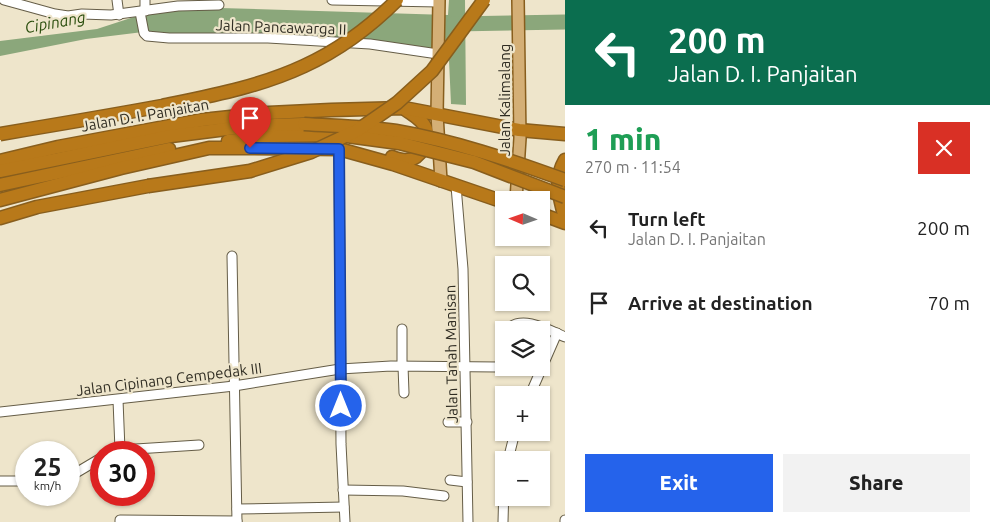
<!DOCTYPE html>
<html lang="en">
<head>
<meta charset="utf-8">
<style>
	body { margin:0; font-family:Ubuntu,sans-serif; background:#f2f2f2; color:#222; height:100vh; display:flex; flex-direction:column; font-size:19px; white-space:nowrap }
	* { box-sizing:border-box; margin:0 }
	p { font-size:16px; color:#767676 }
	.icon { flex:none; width:28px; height:28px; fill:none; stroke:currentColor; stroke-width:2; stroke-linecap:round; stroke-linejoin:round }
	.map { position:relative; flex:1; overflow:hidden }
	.details { display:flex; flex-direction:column; background:#fff; width:425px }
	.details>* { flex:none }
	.top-card { background:#0b6e4f; color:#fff; overflow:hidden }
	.needle { width:32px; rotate:272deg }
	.buttons { position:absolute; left:495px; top:191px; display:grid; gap:10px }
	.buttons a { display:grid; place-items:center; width:55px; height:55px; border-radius:0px; background:#fff; box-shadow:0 1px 4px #0004; font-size:25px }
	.speed { position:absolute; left:15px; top:441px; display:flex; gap:10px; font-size:25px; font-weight:700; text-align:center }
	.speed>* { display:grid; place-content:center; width:65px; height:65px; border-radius:50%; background:#fff; box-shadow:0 1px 4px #0004; line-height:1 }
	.speed small { font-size:12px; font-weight:400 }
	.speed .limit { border:8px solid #d22; background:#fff; color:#111 }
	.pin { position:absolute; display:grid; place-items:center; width:42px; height:42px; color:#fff; margin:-51px -21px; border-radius:50% 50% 50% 0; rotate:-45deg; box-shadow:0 0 5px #0007 }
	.pin .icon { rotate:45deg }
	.me { position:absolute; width:55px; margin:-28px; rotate:0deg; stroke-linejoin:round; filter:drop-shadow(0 0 4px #0008) }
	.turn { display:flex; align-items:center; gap:18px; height:105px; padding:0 20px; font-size:22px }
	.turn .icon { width:65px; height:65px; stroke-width:2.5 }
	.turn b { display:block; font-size:35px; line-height:42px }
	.round { display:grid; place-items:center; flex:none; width:52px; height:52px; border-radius:0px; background:#f2f2f2 }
	.summary { display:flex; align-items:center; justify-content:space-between; height:85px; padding:0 20px }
	h1 { font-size:30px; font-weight:800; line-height:38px; color:#1e9e55 }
	.cta { display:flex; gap:10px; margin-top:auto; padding:10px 20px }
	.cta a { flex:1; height:58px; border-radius:0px; background:#2563eb; color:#fff; font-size:20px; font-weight:800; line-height:58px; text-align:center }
	.cta a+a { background:#f2f2f2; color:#222 }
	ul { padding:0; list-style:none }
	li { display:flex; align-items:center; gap:15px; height:75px; padding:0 20px }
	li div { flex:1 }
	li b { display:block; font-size:19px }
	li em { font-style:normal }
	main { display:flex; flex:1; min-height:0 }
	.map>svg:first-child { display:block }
	.water { fill:#8ba77b }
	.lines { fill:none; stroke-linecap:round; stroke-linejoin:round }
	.river { stroke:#8ba77b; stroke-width:15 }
	.minor-casing { stroke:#655d47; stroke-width:11 }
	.major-casing { stroke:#885e1d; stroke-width:14 }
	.highway-casing { stroke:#885e1d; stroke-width:15 }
	.minor { stroke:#fff; stroke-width:9 }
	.major { stroke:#d4af76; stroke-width:11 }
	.highway { stroke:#b8791a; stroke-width:12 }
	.highway-bridge-casing { stroke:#885e1d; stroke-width:15; stroke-linecap:butt }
	.highway-bridge { stroke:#b8791a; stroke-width:12 }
	.route-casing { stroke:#184099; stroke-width:12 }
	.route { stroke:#2563eb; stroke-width:9 }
	.labels { text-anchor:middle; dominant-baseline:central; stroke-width:4.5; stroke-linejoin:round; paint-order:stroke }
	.street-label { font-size:15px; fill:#2f2c22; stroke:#eee5cb }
	.water-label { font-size:16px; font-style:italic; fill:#2b4e0e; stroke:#eee5cb }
</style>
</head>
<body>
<main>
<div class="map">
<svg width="565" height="522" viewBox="0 0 565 522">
	<rect width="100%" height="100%" fill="#eee5cb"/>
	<!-- water -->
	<g class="water">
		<polygon points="449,0 465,0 466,105 451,104 448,38 441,50 146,35 141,13 172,9 220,8 448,15"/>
		<polygon points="140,15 143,32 86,39 0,56 0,41 97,29"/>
	</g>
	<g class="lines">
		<!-- river -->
		<polyline class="river" points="454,24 565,22"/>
		<defs>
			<g id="minor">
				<polyline points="4,0 55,14 68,16 82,14 111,15 178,6 219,5"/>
				<polyline points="117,0 119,15"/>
				<polyline points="145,0 145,11"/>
				<polyline points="332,0 439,2"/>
				<polyline points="140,12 144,33 147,36 169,38 268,38 370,44 438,54"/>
				<polyline points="339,149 341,444 345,522"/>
				<polyline points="456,186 463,269 468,522"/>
				<polyline points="232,256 237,522"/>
				<path d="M 507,330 C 521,314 549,330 565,337"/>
				<polyline points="402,366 402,329"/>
				<polyline points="403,366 404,393"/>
				<polyline points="530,395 557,333"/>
				<polyline points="118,400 120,450"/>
				<polyline points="0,412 234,386 340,369 391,366 498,367 504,364"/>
				<polyline points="448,422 467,422"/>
				<polyline points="111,452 120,450 199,445"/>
				<polyline points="508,460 515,432"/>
				<polyline points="69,477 101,458"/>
				<polyline points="450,480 467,482"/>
				<polyline points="0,481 26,481"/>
				<polyline points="343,490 403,491 444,496"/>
				<polyline points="237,509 344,507"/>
				<polyline points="120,522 120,520 237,521"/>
				<polyline points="503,522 504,485"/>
				<polyline points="565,522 565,520"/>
			</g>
			<g id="major">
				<polyline points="439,0 437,114 441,181"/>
				<polyline points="516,200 520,138 518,0"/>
			</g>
			<g id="highway">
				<polyline points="228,141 273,136 331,135"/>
				<path d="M 392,157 C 397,159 402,161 408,160 C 420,159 430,141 426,129 C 423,120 413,115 406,110"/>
				<path d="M 565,160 C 553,181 560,197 565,219"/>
				<polyline points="0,161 58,147 202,120 269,113 331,110 404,108 519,130 565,134"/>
				<polyline points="0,171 171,136 250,126 304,124"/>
				<polyline points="0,185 169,149"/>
				<polyline points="0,200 121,168 209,148 250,148 339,149 393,164 504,202"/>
				<polyline points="541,214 565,223"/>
				<polyline points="0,218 37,207 148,186"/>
			</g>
		</defs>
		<!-- minor casing -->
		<use href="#minor" class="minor-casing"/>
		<!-- major casing -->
		<use href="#major" class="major-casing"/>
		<!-- highway casing -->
		<use href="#highway" class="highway-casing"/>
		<!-- minor -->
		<use href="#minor" class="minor"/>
		<!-- major -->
		<use href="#major" class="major"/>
		<!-- highway -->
		<use href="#highway" class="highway"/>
		<defs>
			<g id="highway-bridge">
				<path d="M 304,124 C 334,126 365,126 396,131 C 454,141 510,160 565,180"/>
				<path d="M 0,134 C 54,125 108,116 162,106 C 210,96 259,87 304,66 C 339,50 371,26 397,0"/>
				<polyline points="347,136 399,143 474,162 565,197"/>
				<polyline points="148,186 250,171 311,152 358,130 397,103 432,71 484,0"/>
			</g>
		</defs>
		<!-- highway-bridge casing -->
		<use href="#highway-bridge" class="highway-bridge-casing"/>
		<!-- highway-bridge -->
		<use href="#highway-bridge" class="highway-bridge"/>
	</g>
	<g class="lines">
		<defs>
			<polyline id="route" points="250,148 339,149 341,406"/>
		</defs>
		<!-- route casing -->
		<use href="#route" class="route-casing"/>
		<!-- route -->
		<use href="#route" class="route"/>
	</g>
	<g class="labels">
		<!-- street labels -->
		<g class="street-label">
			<text transform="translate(281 27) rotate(2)">Jalan Pancawarga II</text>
			<text transform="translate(504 100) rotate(-90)">Jalan Kalimalang</text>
			<text transform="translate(145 115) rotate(-10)">Jalan D. I. Panjaitan</text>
			<text transform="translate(451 354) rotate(-91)">Jalan Tanah Manisan</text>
			<text transform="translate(169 379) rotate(-7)">Jalan Cipinang Cempedak III</text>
		</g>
		<!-- water labels -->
		<g class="water-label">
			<text transform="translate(55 22) rotate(-10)">Cipinang</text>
		</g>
	</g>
</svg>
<div class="buttons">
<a><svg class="needle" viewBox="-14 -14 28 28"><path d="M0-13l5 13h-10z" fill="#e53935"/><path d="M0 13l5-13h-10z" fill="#767676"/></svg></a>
<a><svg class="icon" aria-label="search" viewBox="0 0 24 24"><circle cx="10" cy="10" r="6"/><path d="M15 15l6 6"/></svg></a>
<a><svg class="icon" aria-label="layers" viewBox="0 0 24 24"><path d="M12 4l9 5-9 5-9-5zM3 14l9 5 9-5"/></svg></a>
<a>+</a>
<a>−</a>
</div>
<div class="speed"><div>25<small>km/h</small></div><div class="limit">30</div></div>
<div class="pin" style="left:250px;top:148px;background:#d93025"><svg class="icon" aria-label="arrive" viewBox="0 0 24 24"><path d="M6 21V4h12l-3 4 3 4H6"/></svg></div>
<svg class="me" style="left:341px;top:406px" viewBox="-20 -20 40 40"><circle r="17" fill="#2563eb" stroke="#fff" stroke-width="3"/><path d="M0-11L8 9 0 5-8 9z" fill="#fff"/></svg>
</div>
<section class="details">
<div class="top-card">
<div class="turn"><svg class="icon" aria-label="left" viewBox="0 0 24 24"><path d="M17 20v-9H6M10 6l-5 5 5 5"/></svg><div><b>200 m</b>Jalan D. I. Panjaitan</div></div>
</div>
<div class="summary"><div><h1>1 min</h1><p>270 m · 11:54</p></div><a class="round" style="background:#d93025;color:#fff"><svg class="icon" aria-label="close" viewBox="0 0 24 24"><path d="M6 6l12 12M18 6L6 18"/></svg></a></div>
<ul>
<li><svg class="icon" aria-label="left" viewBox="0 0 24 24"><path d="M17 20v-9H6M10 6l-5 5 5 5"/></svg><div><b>Turn left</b><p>Jalan D. I. Panjaitan</p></div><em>200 m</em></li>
<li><svg class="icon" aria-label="arrive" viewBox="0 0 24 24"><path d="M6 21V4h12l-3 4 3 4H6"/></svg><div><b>Arrive at destination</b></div><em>70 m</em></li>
</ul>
<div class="cta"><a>Exit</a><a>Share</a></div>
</section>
</main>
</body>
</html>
